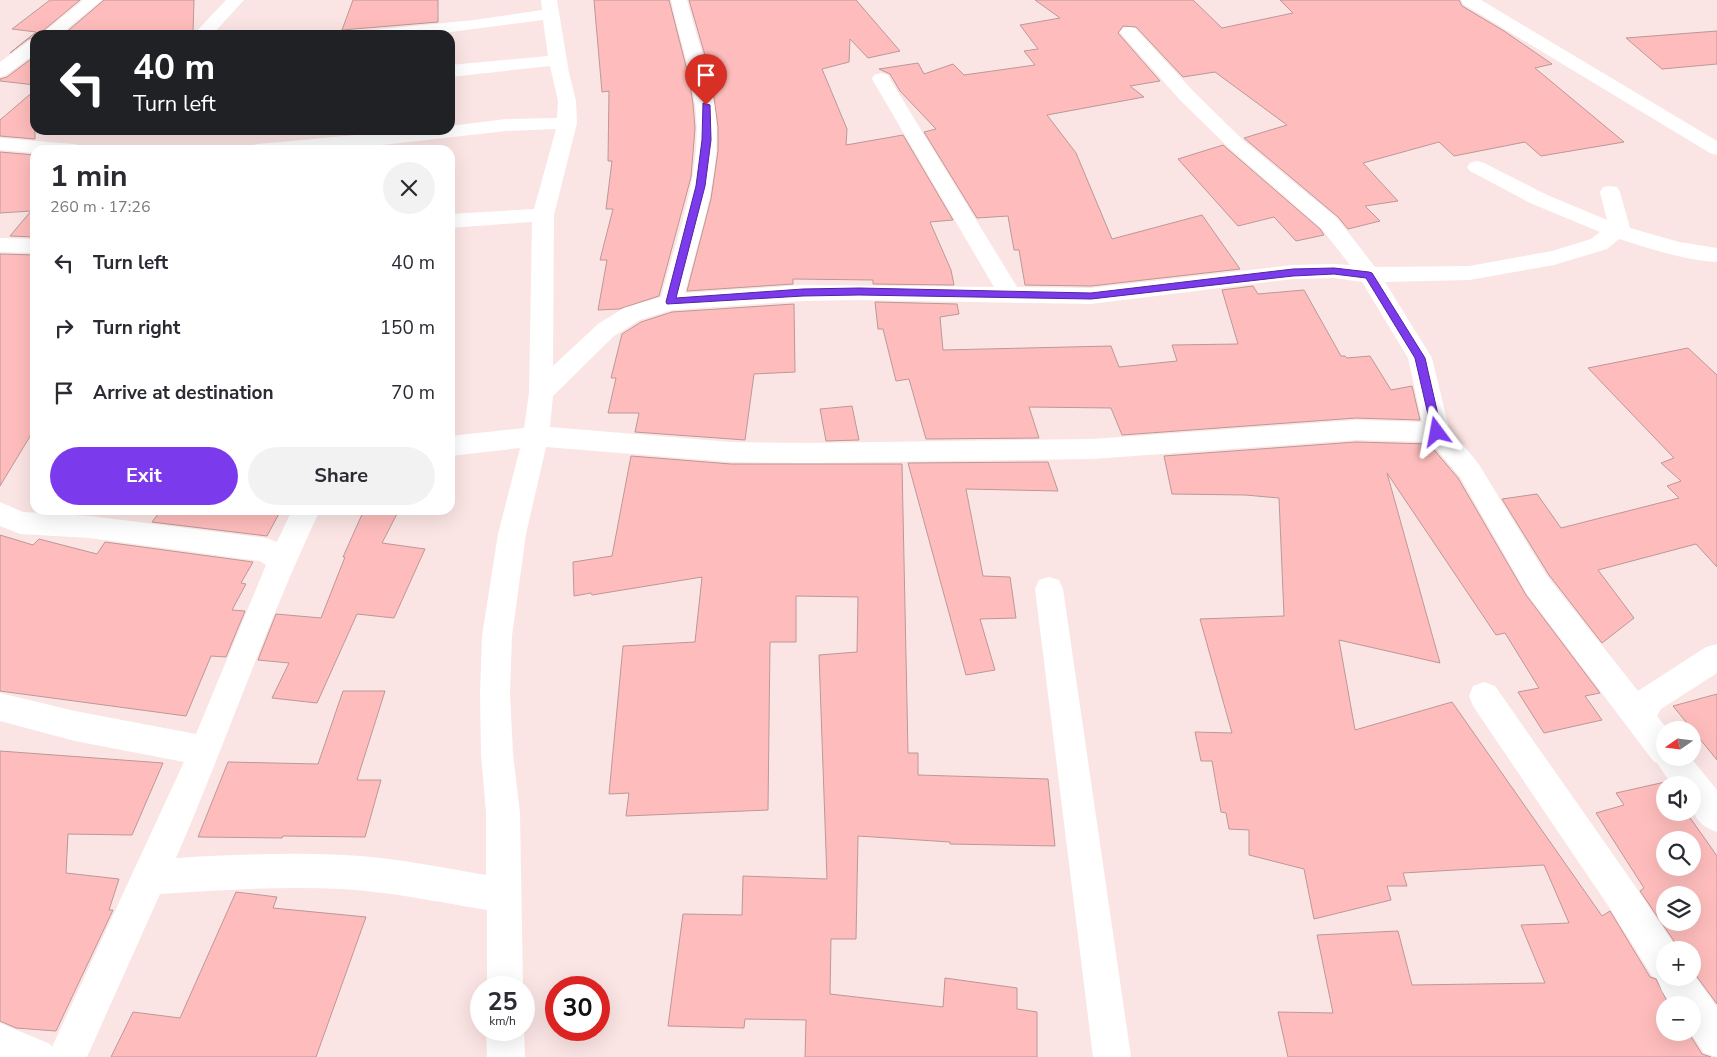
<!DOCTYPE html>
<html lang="en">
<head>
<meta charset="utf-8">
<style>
	body { margin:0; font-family:"Nunito Sans",sans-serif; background:#f2f2f3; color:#2b2b33; height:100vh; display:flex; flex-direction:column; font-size:19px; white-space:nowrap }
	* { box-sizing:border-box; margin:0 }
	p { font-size:16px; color:#7c7c81 }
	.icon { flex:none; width:28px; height:28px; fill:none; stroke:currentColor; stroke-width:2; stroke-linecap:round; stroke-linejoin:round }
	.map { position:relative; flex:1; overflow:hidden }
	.drawer { position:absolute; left:30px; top:145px; width:425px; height:370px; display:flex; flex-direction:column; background:#fff; border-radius:15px; box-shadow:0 5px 20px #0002 }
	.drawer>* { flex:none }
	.banner { position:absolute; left:30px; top:30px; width:425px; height:105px; border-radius:15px; box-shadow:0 5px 20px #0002; background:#202124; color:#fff; overflow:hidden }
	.needle { width:32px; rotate:256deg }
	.fabs { position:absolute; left:1656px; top:721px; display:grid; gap:10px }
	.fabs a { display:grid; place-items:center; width:45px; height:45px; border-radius:50%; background:#fff; box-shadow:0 5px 20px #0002; font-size:25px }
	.speed { position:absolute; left:470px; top:976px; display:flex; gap:10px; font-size:25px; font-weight:700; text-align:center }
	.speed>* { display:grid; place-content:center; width:65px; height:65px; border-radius:50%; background:#fff; box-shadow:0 5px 20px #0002; line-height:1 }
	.speed small { font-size:12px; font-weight:400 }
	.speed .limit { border:8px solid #d22; background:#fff; color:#111 }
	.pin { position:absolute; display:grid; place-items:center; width:42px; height:42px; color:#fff; margin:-51px -21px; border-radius:50% 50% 50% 0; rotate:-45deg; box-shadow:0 0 5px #0007 }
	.pin .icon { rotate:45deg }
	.me { position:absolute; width:55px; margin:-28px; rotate:347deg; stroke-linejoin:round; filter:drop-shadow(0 0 4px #0008) }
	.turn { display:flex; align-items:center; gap:18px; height:105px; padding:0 20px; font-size:22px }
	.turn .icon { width:65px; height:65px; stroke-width:2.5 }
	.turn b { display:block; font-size:35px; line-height:42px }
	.round { display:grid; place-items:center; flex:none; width:52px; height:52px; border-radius:26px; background:#f2f2f3 }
	.overview { display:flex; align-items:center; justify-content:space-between; height:85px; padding:0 20px }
	h1 { font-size:30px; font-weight:700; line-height:38px }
	.button { display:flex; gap:10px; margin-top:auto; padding:10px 20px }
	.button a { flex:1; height:58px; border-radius:30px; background:#7c3aed; color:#fff; font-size:20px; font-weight:700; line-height:58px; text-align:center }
	.button a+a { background:#f2f2f3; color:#2b2b33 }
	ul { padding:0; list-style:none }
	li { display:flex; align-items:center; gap:15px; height:65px; padding:0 20px }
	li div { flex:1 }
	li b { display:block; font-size:19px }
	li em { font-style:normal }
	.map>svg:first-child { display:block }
	.building { fill:#febdbc; stroke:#bb9897; fill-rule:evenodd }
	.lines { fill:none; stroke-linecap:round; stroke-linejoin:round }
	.minor { fill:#fff; fill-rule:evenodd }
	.route { fill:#7c3aed; stroke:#51269a }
</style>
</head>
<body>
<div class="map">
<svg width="1717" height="1057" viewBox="0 0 1717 1057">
	<rect width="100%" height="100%" fill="#fbe5e4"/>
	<!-- building -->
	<g class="building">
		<polygon points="50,0 80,0 38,35 35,35 35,38 28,39 10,53 36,32 12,29"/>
		<polygon points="104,0 194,0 193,32 191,35 63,35"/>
		<polygon points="353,0 438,0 438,22 342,30"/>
		<polygon points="594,0 669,0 689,78 693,104 695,128 691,177 659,296 619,309 598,310 607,260 600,260 613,209 606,209 612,161 608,161 609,91 602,92"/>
		<polygon points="689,0 856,0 900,51 868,58 850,39 849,62 822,69 847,129 846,145 903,135 953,220 930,222 951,270 954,285 873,284 873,280 793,279 793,284 687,291 711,199 718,151 718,127 711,76"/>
		<polygon points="1035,0 1193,0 1222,28 1293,13 1280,0 1459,0 1462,6 1504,31 1552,64 1535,68 1624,142 1541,156 1525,142 1454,156 1439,142 1363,163 1398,201 1365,206 1380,221 1348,229 1338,217 1244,138 1287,125 1215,72 1183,77 1136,27 1123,26 1118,33 1160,81 1130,86 1144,97 1047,115 1076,153 1112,239 1202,215 1240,269 1091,286 1025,285 1019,250 1014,250 1008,216 977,218 924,132 936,129 900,91 890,74 879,69 918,63 924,74 953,64 964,75 1035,65 1024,51 1038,49 1020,25 1060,18"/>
		<polygon points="1717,31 1717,64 1662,69 1626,38"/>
		<polygon points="35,56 35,85 0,81 0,79 7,77"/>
		<polygon points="35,90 35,139 0,136 0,120"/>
		<polygon points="1223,145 1320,229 1324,235 1296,241 1274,217 1238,226 1178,159"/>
		<polygon points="0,152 35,155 35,237 10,236 31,211 0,213"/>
		<polygon points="0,254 35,255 35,428 0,486"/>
		<polygon points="1253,286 1258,294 1304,290 1341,356 1345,356 1347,358 1370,356 1391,390 1412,386 1420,420 1356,418 1122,435 1111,408 1029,407 1039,438 926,439 909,379 896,381 883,329 878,329 875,302 957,304 959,314 940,317 943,350 1111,346 1119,367 1177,361 1172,345 1238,344 1222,290"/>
		<polygon points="794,304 795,372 754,374 745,440 635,432 639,413 608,413 616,378 611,378 622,334 641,322 672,312"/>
		<polygon points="1688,348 1717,375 1717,567 1696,544 1598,570 1634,618 1602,643 1549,575 1502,499 1537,494 1561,528 1679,498 1667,486 1681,481 1661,463 1674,458 1588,368"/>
		<polygon points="852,406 859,440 826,441 820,409"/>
		<polygon points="1356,442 1429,444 1458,478 1526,595 1600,693 1585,696 1602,720 1544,733 1518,692 1539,688 1505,633 1496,635 1387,473 1440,663 1339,640 1355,730 1452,702 1602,916 1610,911 1650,977 1656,979 1669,1005 1665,1005 1665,1032 1688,1032 1702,1054 1711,1057 1288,1057 1278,1012 1333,1013 1317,935 1398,931 1412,985 1545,983 1521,925 1569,923 1544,865 1403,873 1407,886 1387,886 1391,900 1314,919 1304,869 1249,855 1249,830 1229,829 1226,813 1221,812 1212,761 1201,761 1195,732 1232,733 1200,619 1284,616 1279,498 1245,495 1172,494 1164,456"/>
		<polygon points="631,456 731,464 902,464 908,753 918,753 918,775 1048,779 1055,846 950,844 950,842 858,836 856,939 831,939 830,994 943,1007 945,978 1017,988 1017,1009 1037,1012 1037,1057 805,1057 806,1020 745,1019 744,1028 668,1026 683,914 742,915 743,876 827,879 819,655 857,652 858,597 796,596 796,642 770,642 768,810 626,816 629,793 609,794 623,646 695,642 702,577 592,595 591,593 574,596 573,562 612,556"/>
		<polygon points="1048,462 1058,491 966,489 983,576 1010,577 1016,618 980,619 995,670 966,675 908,463"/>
		<polygon points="161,510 281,510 267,536 152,522"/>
		<polygon points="364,510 399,510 382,543 425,549 394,618 357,614 317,703 272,698 289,663 258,660 276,614 321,618 345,557 343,557"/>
		<polygon points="0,535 33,545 39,539 97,554 105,542 253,562 241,583 246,584 232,610 245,611 226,657 211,656 186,716 0,691"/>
		<polygon points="343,691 385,691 357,780 381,780 365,837 283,836 282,838 198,837 228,762 318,764"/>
		<polygon points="1717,694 1717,760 1673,706"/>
		<polygon points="0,751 163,763 132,835 68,834 66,873 119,879 109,910 113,910 56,1031 16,1028 0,1021"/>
		<path d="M 1665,782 L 1667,785 L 1665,785 L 1665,812 L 1686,812 L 1717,856 L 1717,1004 L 1692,970 L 1692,950 L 1680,950 L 1640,891 L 1644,888 L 1596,813 L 1624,805 L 1616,793 ZM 1665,840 L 1692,840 L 1692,868 L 1665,868 ZM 1665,895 L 1692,895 L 1692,922 L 1665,922 Z"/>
		<polygon points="236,892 277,897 273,908 366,917 316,1057 111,1057 133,1012 180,1018"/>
	</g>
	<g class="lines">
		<!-- minor -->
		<g class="minor">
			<polygon points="83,0 102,0 60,35 40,35"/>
			<polygon points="226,0 244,0 212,35 193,35"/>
			<path d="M 541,0 L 557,0 L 569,73 L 576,101 L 577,123 L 554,215 L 553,366 L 598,324 L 624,308 L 661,297 C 677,235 704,169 695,104 C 691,68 678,35 671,0 L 687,0 C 695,34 709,68 714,103 C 725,167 700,232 685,293 L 803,285 L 994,287 L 872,79 L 874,75 L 881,73 L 888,75 L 890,79 L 1017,287 L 1091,288 L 1293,265 L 1334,264 L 1350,265 L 1321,228 L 1229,148 L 1180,100 L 1123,36 L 1120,32 L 1123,28 L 1129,27 L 1135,28 L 1194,92 L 1243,140 L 1337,218 L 1375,267 L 1469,266 L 1552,251 L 1591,239 L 1600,232 L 1530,203 L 1470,171 L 1467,167 L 1470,163 L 1477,161 L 1484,163 L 1545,194 L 1607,220 L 1600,192 L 1603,187 L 1610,186 L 1617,187 L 1620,192 L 1630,228 L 1679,242 L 1717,248 L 1717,262 C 1683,260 1651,249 1619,239 L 1607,249 L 1554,265 L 1469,280 L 1385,282 L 1432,358 L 1449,428 L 1478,463 L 1547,576 L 1638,691 L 1706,647 L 1717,644 L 1717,673 L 1661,709 L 1657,716 L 1668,730 L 1665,730 L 1665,758 L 1691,758 L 1717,790 L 1717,832 C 1691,822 1692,810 1692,785 L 1672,785 L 1657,763 L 1654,762 L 1527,594 L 1460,477 L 1430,442 L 1356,440 L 1092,459 L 810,463 L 731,462 L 546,447 L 526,534 L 512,636 L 510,693 L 513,754 L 520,813 L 523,988 L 487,988 L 487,910 C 439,902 391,892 343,889 C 282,886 221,890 160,894 L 87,1057 L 0,1057 L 0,1023 L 50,1044 L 52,1047 L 184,762 L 75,741 L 0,721 L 0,693 L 75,711 L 196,734 L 266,565 L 260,561 L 90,538 L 20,534 L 0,526 L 0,502 L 23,512 L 90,516 L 266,538 L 277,542 L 292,510 L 320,510 C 266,624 226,743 176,858 C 232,855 287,852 343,855 C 391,857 439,867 486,875 L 486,813 L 481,754 L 480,693 L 482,636 L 498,534 L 520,448 L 450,456 L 450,436 L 524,428 L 529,393 L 532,222 L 450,228 L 450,214 L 534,209 L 556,129 L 506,131 L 338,150 L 247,150 L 250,146 L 257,144 C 321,139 386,130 450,130 L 450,126 L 506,119 L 557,118 L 558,101 L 550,66 L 450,77 L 450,65 L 548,56 L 543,20 L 427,35 L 365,35 L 368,31 L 374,30 L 474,20 L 542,10 ZM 1334,278 L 1362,282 L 1408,358 L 1422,422 L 1356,420 L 1092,439 L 810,443 L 731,442 L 550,427 L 553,396 L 614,336 L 640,320 L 672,310 L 803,301 L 859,300 L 1091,304 L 1293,279 Z"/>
			<polygon points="1461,0 1481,0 1717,141 1717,155 1710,153 1463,4"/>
			<polygon points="35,40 35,54 6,75 0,77 0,62 29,41"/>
			<polygon points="0,138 74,144 81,146 84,150 35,150 35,153 0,150"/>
			<polygon points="0,238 35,239 35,253 0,252"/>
			<polygon points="1049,577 1059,580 1063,589 1131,1057 1093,1057 1035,589 1039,580"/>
			<polygon points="1484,682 1495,686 1633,883 1678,950 1665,950 1665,978 1692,978 1692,972 1717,1007 1717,1057 1704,1053 1690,1032 1692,1032 1692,1005 1671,1005 1662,991 1657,978 1652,976 1609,907 1473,706 1469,696 1473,686"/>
			<polygon points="486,1030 524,1030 525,1057 487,1057"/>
		</g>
	</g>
	<!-- route -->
	<polygon class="route" points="703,103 710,105 711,140 705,186 676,298 803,289 859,288 1091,293 1293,269 1334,268 1369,272 1372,273 1425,358 1442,432 1437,437 1432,432 1415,358 1366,278 1334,274 1293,276 1091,299 859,295 803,296 667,304 666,302 696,186 702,140"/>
</svg>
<div class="fabs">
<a><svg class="needle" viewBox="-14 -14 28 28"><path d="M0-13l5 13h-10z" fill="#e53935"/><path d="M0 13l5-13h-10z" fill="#7c7c81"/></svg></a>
<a><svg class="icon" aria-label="sound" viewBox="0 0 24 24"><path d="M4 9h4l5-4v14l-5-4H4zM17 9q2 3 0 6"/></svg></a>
<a><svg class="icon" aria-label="search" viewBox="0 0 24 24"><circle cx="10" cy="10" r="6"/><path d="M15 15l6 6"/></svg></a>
<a><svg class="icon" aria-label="layers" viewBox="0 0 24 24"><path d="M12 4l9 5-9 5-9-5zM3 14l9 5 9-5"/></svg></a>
<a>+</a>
<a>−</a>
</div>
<div class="speed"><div>25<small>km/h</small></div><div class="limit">30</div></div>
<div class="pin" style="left:706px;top:105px;background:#d93025"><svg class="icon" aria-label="arrive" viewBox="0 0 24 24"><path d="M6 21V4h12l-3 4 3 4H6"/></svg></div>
<svg class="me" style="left:1437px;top:432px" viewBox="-20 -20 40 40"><path d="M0-17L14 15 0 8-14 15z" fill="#7c3aed" stroke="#fff" stroke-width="4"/></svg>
<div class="banner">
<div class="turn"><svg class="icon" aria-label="left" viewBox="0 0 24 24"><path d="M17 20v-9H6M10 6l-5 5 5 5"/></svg><div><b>40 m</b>Turn left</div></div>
</div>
<section class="drawer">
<div class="overview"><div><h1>1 min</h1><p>260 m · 17:26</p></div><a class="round"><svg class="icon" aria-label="close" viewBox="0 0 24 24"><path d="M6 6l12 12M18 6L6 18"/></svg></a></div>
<ul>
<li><svg class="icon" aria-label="left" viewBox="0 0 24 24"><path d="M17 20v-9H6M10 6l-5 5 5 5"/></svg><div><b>Turn left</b></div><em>40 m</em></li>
<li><svg class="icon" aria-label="right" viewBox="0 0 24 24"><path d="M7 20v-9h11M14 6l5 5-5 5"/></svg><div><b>Turn right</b></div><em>150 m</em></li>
<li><svg class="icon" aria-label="arrive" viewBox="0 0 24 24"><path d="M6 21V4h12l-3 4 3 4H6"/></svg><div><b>Arrive at destination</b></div><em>70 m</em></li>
</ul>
<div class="button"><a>Exit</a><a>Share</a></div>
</section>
</div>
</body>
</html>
